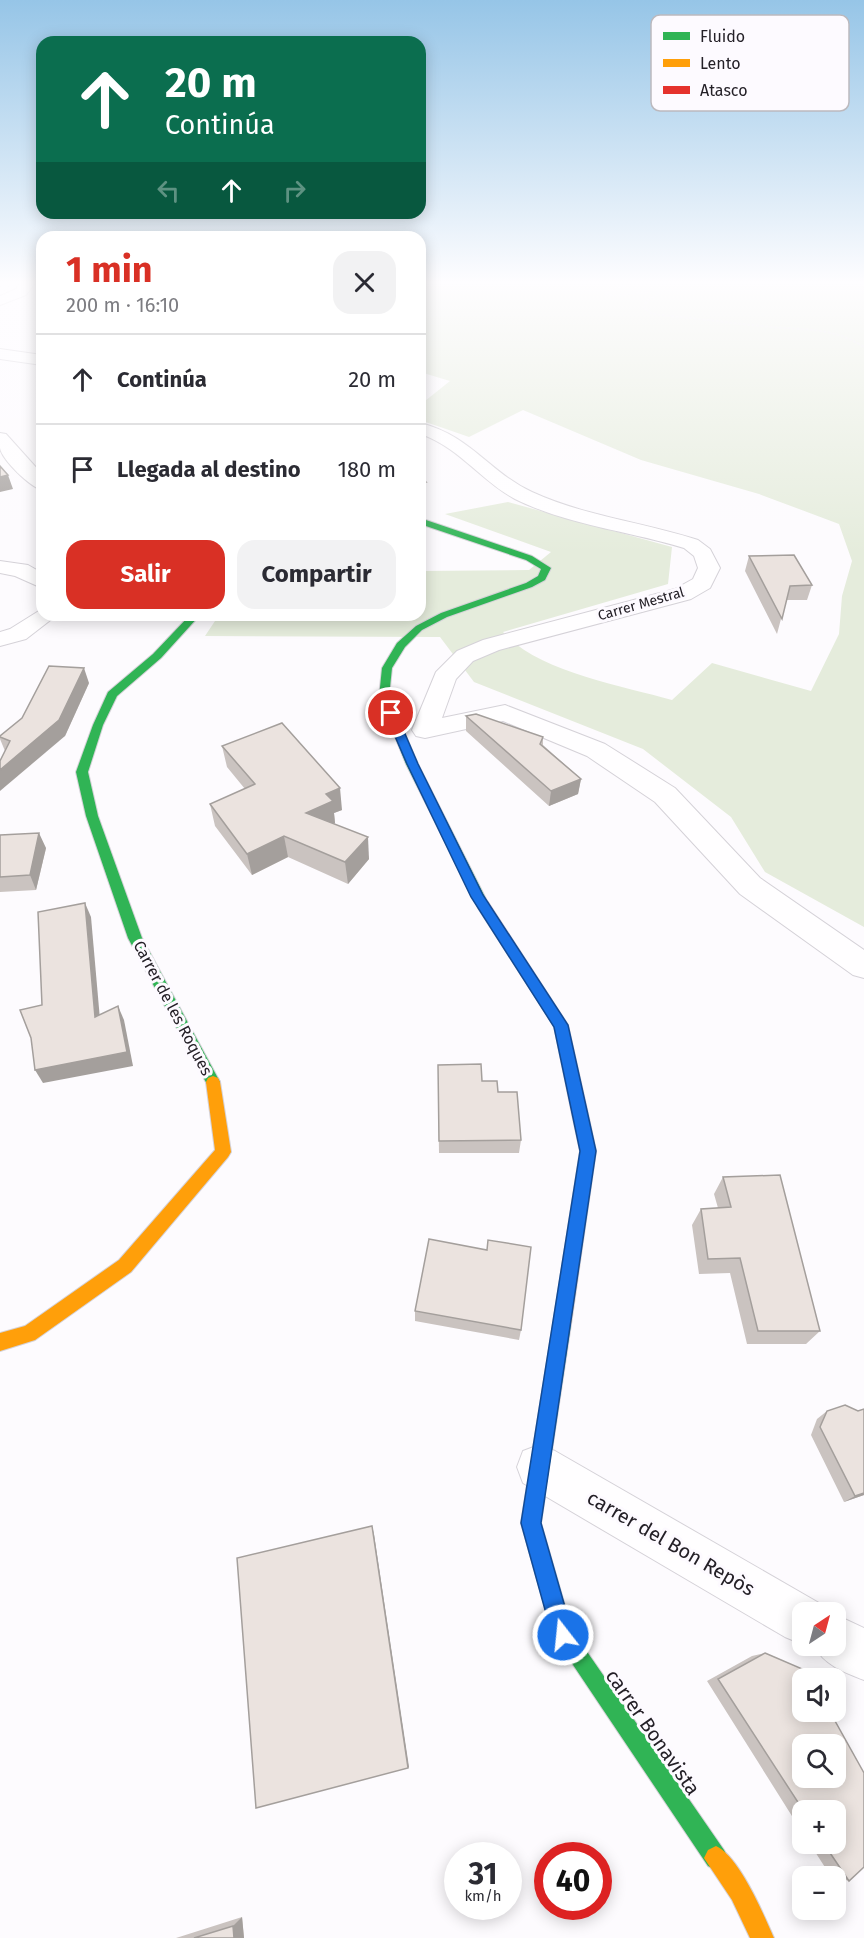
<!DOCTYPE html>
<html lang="es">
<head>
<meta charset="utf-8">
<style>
	body { margin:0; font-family:"Fira Sans",sans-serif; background:#f2f2f3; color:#2b2b33; height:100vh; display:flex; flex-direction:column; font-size:22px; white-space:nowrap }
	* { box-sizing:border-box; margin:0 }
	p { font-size:20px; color:#7c7c81 }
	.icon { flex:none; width:33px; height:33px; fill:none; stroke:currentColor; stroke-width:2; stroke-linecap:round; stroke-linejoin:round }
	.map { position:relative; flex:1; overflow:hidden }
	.sheet { position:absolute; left:36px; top:231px; width:390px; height:390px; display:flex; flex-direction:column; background:#fff; border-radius:18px; box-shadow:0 3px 15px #0003 }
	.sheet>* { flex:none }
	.hud { position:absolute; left:36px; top:36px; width:390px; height:183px; border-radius:18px; box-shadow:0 3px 15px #0003; background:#0b6e4f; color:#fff; overflow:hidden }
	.needle { width:39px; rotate:36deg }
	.controls { position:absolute; left:792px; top:1602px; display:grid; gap:12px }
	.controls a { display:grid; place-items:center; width:54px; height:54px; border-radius:12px; background:#fff; box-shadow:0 3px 15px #0003; font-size:30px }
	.speed { position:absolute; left:444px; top:1842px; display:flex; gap:12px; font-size:30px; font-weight:700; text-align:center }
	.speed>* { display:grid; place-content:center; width:78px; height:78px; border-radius:50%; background:#fff; box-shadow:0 3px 15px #0003; line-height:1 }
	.speed small { font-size:15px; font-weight:400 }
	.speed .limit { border:9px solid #d22; background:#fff; color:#111 }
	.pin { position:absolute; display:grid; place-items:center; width:51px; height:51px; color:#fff; margin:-26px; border:3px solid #fff; border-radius:50%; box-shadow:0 2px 6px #0007 }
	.me { position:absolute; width:66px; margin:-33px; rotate:344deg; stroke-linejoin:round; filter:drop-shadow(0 0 4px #0008) }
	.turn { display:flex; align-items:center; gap:21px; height:126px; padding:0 30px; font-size:27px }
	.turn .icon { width:78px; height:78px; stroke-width:2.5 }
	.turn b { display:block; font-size:42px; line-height:51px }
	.lanes { display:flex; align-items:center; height:57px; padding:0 30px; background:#0003; justify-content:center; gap:30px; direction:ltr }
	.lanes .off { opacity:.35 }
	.round { display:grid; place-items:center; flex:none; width:63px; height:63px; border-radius:18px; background:#f2f2f3 }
	.head { display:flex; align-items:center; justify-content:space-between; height:102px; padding:0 30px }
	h1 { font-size:36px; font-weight:700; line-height:45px; color:#d93025 }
	.cta { display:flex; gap:12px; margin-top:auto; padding:12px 30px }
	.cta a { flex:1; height:69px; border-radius:18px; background:#d93025; color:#fff; font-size:24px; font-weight:700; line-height:69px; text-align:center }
	.cta a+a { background:#f2f2f3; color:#2b2b33 }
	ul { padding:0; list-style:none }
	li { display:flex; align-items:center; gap:18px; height:90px; padding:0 30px; border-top:2px solid #e1e1e2 }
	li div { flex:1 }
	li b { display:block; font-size:22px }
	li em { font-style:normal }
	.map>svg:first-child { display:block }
	.green { fill:#e5ecdc }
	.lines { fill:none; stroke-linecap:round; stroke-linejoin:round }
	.street-casing { stroke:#d5d2d8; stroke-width:2 }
	.fast-casing { stroke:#d5d2d8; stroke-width:2 }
	.slow-casing { stroke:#d5d2d8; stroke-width:2 }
	.jam-casing { stroke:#d5d2d8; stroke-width:2 }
	.path { stroke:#e7e6e7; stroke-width:2; stroke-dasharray:3 1.5; stroke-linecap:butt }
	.street { fill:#fffeff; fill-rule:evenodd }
	.fast { fill:#30b455; fill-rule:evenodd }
	.slow { fill:#ff9f0a; fill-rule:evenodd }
	.jam { fill:#e5322d; fill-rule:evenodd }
	.wall { fill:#cac3c0; fill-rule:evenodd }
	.shaded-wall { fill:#a49f9c }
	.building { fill:#ebe3df; stroke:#a49f9c; stroke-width:1.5; fill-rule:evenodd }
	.route { fill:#1a73e8; stroke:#114b97; stroke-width:1.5 }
	.labels { text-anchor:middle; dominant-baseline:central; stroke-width:6; stroke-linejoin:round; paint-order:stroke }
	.far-street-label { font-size:14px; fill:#242027; stroke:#fdfaff }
	.street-label { font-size:16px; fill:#242027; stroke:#fdfaff }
	.near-street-label { font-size:20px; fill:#242027; stroke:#fdfaff }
	.key { fill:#fdfaff; stroke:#bcb9be; stroke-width:1.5 }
	.key-label { font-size:16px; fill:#242027 }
</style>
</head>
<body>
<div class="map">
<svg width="864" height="1938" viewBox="0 0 864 1938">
	<rect width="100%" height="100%" fill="#fdfbfe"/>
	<!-- green -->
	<path class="green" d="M 420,283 L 864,283 L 864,927 L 765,872 L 731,817 L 643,749 L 474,682 L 440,637 L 205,636 L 219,615 L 420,615 L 420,571 L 529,570 L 551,552 L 445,514 L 508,502 L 672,547 L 668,584 L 503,632 C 536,671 622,686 672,700 L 712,663 L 811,691 L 839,634 L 842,596 L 852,561 L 839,524 L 759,494 L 641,460 L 523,410 L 469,437 L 420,420 L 420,405 L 450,381 L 420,372 Z"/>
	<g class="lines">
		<defs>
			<g id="street">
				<polygon points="21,283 35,283 26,295 0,305 0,296 16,289"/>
				<polygon points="0,349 42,355 42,365 0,359"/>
				<path d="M 420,423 C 470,435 489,472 532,492 C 584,516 643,522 698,540 L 710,549 L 720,568 L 710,588 L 691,599 L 499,650 L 473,661 L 456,679 L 442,718 L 505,705 L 605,744 L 675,788 L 760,878 L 864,950 L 864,978 L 853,975 L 740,894 L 655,802 L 587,756 L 503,721 L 425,738 L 416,736 L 412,730 L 436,672 L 457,651 L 483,640 L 675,589 L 693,579 L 698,568 L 694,556 L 684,548 C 629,531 567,525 515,499 C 481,481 458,446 420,434 Z"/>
				<path d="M 0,433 L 6,434 L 42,474 L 42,490 C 30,487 2,460 0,448 C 0,443 0,437 0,433 Z"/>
				<polygon points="0,561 28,565 42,573 42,588 15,576 0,573"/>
				<polygon points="42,609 42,615 57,615 26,639 0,646 0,632 10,629"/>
				<polygon points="539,1445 555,1451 819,1603 823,1612 802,1612 802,1644 785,1637 523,1483 517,1467 523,1451"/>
				<path d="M 836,1615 L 864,1628 L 864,1680 C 846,1673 822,1664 815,1646 L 836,1646 Z"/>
			</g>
			<g id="fast">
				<polygon points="420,518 532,556 551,568 545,580 532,587 447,617 422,630 405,647 392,668 389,697 418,764 489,905 483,910 477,905 406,764 379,697 382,668 397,643 416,626 441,613 526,583 538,576 541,569 526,560 420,524"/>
				<polygon points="190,615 200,615 161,658 117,696 103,725 88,772 98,816 142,938 220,1082 218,1086 213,1088 208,1086 128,938 86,816 76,772 93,725 108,692 153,654"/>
				<polygon points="562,1315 568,1318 571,1324 541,1523 572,1630 724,1850 728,1858 724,1866 716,1870 708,1866 553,1635 521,1523 553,1324 556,1318"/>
			</g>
			<g id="slow">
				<polygon points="213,1076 218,1078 220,1082 231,1152 228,1157 131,1272 35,1340 0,1351 0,1333 25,1326 119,1260 215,1150 206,1082 208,1078"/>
				<polygon points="580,1107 585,1109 588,1114 596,1151 571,1324 568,1330 562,1333 556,1330 553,1324 580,1151 572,1114 575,1109"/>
				<path d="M 716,1846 C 739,1856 764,1915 774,1938 L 750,1938 L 732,1900 L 704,1858 L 708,1850 Z"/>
			</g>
			<polygon id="jam" points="483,900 488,902 568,1025 588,1114 585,1119 580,1121 575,1119 572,1114 554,1026 478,908 477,905 478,902"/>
		</defs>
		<!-- street casing -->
		<use href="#street" class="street-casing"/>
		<!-- fast casing -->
		<use href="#fast" class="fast-casing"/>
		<!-- slow casing -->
		<use href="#slow" class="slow-casing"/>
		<!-- jam casing -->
		<use href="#jam" class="jam-casing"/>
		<!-- path -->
		<path class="path" d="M 634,283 L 613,289 L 605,294 L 616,296 L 655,291 L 660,294 L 647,300 L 644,308 L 653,314 C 692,318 731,323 770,327 C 805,330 832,327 864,347"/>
		<!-- street -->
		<use href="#street" class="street"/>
		<!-- fast -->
		<use href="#fast" class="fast"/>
		<!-- slow -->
		<use href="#slow" class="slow"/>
		<!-- jam -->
		<use href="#jam" class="jam"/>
	</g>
	<!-- wall -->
	<g class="wall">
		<polygon points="749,556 812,585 807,600 786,600 777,634 745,571"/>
		<polygon points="89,683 65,736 5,751 0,739 0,736"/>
		<polygon points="466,716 543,737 543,745 581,779 578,794 549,806 466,731"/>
		<polygon points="222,746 342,810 334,813 335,823 334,824 369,859 348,884 288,857 252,875 215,826 210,804 245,789 227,767"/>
		<polygon points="0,835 46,848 36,890 0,892"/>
		<polygon points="438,1078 482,1081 498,1092 521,1140 519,1153 439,1153"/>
		<polygon points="723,1177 820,1331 806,1344 747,1344 730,1273 699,1274 692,1225 701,1209 718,1208 714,1194"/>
		<polygon points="487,1250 521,1330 519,1340 415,1321 415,1311"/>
		<polygon points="864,1409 864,1495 844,1502 811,1435 817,1419 827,1411 858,1411"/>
		<path d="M 765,1653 L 807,1671 L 811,1678 L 802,1678 L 802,1712 L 830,1712 L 864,1773 L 864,1867 L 849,1881 L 830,1875 L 810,1844 L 836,1844 L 836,1810 L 802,1810 L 802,1832 L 707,1681 L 752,1656 ZM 802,1744 L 836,1744 L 836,1778 L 802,1778 Z"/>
		<polygon points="242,1917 244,1938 176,1938"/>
	</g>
	<!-- shaded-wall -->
	<g class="shaded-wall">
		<polygon points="8,475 13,489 0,492 0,477"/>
		<polygon points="426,482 426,496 420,498 420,483"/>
		<polygon points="84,668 89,683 65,736 0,791 0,770"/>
		<polygon points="581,779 578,794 549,806 551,791"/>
		<polygon points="340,788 342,810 334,813 335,823 309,834 306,813 326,794"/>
		<polygon points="39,833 46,848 36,890 30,875"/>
		<polygon points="284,836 288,857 252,875 247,854"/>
		<polygon points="368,837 369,859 348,884 345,862"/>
		<polygon points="85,903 91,917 101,1031 95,1017"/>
		<polygon points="118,1006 124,1020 133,1066 43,1083 35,1070"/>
		<polygon points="864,1493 864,1495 844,1502 855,1496"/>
		<polygon points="372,1526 374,1534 409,1767 408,1768"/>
		<polygon points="242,1917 244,1938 234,1938 233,1926"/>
	</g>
	<!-- building -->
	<g class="building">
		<polygon points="0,466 8,475 0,477"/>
		<polygon points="420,477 426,482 420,483"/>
		<polygon points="794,555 812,585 790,586 782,619 749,556"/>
		<polygon points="49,666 84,668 59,720 0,770 0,761 10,741 0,737 0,736 22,718"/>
		<polygon points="476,714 543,737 540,744 581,779 551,791 466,716"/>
		<polygon points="282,723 340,788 326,794 333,801 306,813 368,837 345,862 284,836 247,854 210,804 255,784 222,746"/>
		<polygon points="39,833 30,875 0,877 0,835"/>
		<polygon points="85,903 95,1017 118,1006 127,1052 35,1070 31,1038 20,1010 42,1005 38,912"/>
		<polygon points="481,1064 482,1081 497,1081 498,1092 517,1092 521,1140 439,1141 438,1065"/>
		<polygon points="780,1175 820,1331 758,1331 740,1258 708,1259 701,1209 731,1207 723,1177"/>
		<polygon points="429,1239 487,1250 488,1240 531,1247 521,1330 415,1311"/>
		<polygon points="845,1405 858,1411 864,1409 864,1493 855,1496 820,1427 827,1411"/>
		<polygon points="372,1526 408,1768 256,1808 237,1558"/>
		<path d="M 765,1653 L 807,1671 L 811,1678 L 802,1678 L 802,1712 L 830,1712 L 864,1773 L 864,1867 L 849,1881 L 824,1844 L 836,1844 L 836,1810 L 803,1810 L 718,1679 ZM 802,1744 L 836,1744 L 836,1778 L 802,1778 Z"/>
		<polygon points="233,1926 234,1938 194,1938"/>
	</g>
	<!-- sky -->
	<linearGradient id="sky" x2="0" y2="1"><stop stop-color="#96c5e7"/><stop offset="0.51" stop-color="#fefdff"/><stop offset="1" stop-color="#fefdff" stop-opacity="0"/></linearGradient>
	<rect width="864" height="554" fill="url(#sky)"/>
	<!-- route -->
	<polygon class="route" points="391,710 396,713 418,764 483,895 568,1025 596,1151 541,1523 573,1635 570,1642 563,1645 555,1642 552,1635 521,1523 580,1151 554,1027 471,897 407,764 385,713"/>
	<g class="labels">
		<!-- far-street labels -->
		<g class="far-street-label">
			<text transform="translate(641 604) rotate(-16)">Carrer Mestral</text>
		</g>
		<!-- street labels -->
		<g class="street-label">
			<text transform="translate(173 1008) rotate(62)">Carrer de les Roques</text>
		</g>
		<!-- near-street labels -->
		<g class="near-street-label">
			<text transform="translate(671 1543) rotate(30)">carrer del Bon Repòs</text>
			<text transform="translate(653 1732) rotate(55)">carrer Bonavista</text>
		</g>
	</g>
	<!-- legend -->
	<rect x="651" y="15" width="198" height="96" rx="9" class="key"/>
	<rect x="663" y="32" width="27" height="8" fill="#30b455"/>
	<rect x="663" y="59" width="27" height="8" fill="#ff9f0a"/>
	<rect x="663" y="86" width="27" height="8" fill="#e5322d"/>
	<g class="key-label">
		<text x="700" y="42">Fluido</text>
		<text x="700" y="69">Lento</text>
		<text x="700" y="96">Atasco</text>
	</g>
</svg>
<div class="controls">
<a><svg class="needle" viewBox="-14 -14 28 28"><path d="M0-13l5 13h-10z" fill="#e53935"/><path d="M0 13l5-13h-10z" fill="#7c7c81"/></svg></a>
<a><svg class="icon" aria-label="sound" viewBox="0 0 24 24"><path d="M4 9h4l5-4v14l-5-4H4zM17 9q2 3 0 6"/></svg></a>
<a><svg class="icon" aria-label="search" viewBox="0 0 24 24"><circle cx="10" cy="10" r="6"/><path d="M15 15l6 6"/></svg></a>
<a>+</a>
<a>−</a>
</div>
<div class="speed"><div>31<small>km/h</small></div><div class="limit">40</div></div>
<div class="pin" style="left:391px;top:713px;background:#d93025"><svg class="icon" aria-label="arrive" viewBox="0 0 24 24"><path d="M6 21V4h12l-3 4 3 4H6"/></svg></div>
<svg class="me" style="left:563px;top:1635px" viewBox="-20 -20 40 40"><circle r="17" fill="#1a73e8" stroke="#fff" stroke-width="3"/><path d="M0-11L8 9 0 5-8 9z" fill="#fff"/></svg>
<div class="hud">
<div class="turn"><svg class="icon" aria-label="ahead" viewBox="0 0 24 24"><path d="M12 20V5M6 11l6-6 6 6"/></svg><div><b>20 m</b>Continúa</div></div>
<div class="lanes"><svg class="icon off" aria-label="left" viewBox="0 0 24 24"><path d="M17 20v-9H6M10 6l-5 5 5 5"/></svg><svg class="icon" aria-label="ahead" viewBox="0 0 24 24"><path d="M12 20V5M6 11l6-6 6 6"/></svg><svg class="icon off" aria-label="right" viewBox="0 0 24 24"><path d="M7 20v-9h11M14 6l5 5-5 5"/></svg></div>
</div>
<section class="sheet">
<div class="head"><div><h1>1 min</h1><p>200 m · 16:10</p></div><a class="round"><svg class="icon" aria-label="close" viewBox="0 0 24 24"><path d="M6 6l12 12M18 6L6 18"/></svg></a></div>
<ul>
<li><svg class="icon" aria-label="ahead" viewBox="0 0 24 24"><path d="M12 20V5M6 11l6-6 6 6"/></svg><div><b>Continúa</b></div><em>20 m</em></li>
<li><svg class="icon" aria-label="arrive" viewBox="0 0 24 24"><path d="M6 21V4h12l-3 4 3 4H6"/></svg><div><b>Llegada al destino</b></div><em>180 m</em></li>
</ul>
<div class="cta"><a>Salir</a><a>Compartir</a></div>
</section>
</div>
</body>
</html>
